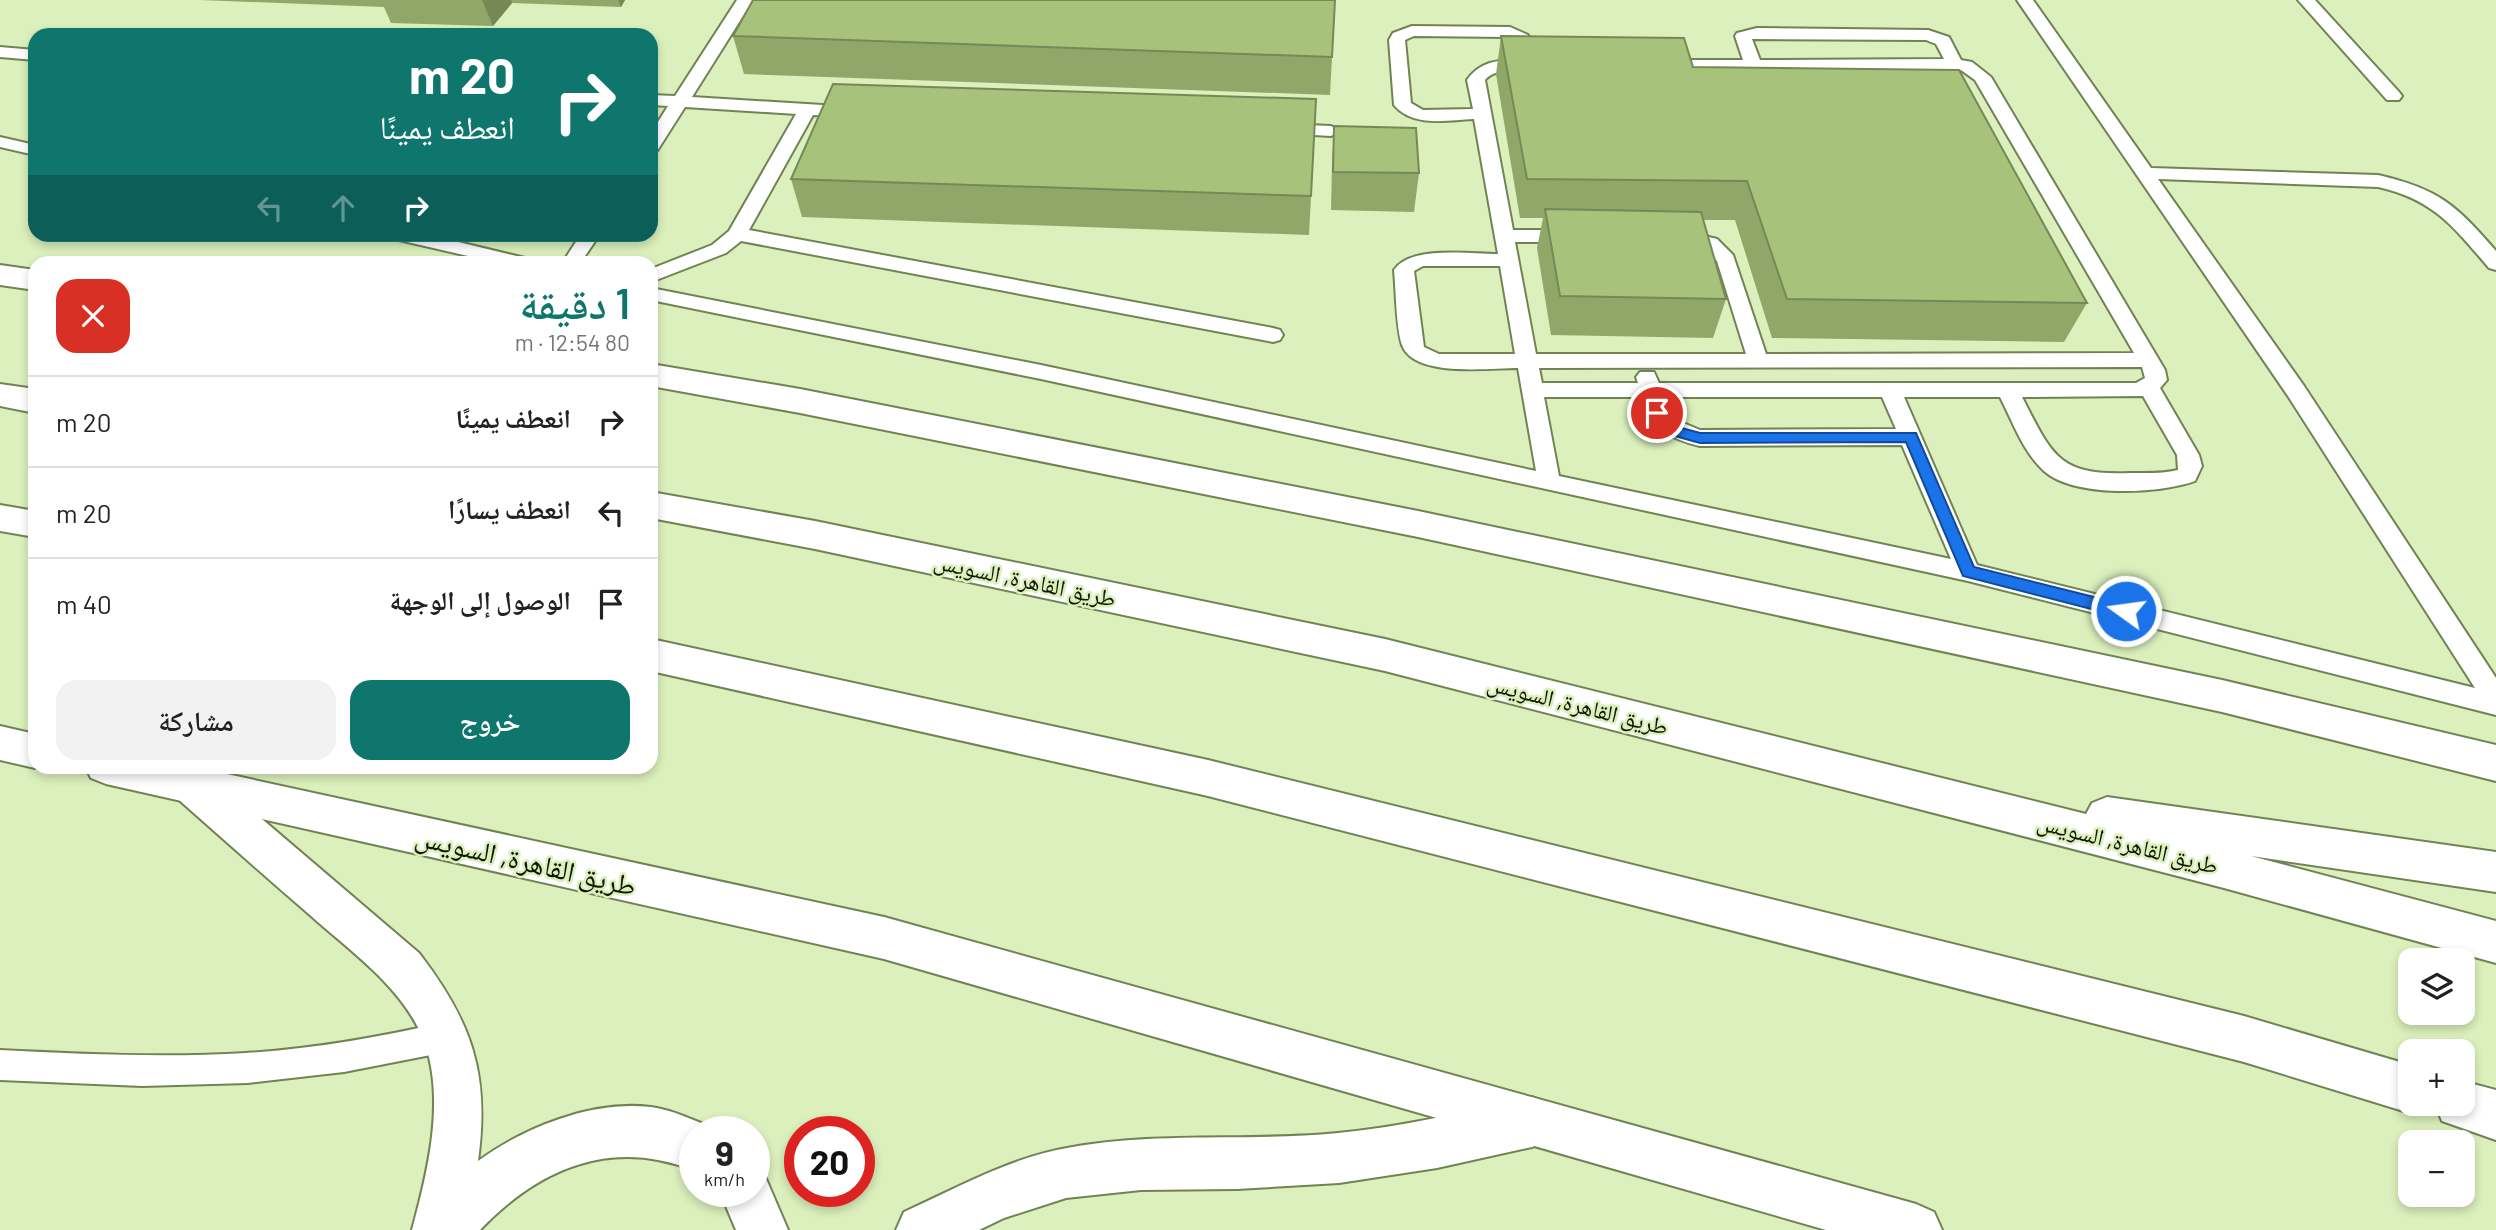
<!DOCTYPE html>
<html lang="ar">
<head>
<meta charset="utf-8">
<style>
	body { margin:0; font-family:Barlow,"Noto Naskh Arabic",sans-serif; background:#f2f2f2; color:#222; direction:rtl; height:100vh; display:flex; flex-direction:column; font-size:26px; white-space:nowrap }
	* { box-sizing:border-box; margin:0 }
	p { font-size:23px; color:#767676 }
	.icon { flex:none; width:38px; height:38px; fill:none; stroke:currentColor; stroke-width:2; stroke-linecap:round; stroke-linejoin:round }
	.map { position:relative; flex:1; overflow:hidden; direction:ltr }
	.drawer { position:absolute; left:28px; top:256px; width:630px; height:518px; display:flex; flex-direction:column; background:#fff; border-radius:21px; box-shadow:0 4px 10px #0003; direction:rtl }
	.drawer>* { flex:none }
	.hud { position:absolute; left:28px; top:28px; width:630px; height:214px; border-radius:21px; box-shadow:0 4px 10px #0003; direction:rtl; background:#0f766e; color:#fff; overflow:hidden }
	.fabs { position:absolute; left:2398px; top:948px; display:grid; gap:14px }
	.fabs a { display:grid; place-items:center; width:77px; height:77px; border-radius:14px; background:#fff; box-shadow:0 4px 10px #0003; font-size:35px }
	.speed { position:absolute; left:679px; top:1116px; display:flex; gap:14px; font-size:35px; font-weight:700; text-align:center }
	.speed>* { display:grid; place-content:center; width:91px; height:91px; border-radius:50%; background:#fff; box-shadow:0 4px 10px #0003; line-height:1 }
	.speed small { font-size:18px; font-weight:400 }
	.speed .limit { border:10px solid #d22; background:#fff; color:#111 }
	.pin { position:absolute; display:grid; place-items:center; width:60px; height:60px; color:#fff; margin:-30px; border:4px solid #fff; border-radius:50%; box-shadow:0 2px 7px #0007 }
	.me { position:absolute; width:77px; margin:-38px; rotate:284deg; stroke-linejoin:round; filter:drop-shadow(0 0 5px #0008) }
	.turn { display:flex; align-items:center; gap:24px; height:147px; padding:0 28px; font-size:32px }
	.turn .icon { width:91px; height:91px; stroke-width:2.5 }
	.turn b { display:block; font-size:49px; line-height:60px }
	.lanes { display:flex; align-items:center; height:66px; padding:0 28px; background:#0003; justify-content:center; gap:35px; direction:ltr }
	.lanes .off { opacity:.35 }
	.round { display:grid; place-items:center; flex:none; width:74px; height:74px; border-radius:21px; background:#f2f2f2 }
	.summary { display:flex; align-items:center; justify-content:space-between; height:119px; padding:0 28px }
	h1 { font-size:42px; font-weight:600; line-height:52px; color:#0f766e }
	.action { display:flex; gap:14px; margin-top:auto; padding:14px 28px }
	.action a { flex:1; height:80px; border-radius:21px; background:#0f766e; color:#fff; font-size:28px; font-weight:600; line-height:80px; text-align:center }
	.action a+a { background:#f2f2f2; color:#222 }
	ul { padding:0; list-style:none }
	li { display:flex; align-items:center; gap:21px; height:91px; padding:0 28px; border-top:2px solid #e0e0e0 }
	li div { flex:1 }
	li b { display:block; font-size:26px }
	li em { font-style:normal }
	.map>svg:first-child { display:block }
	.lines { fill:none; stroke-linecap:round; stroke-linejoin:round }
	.service-casing { stroke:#718354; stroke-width:4 }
	.tertiary-casing { stroke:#718354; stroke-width:4 }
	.primary-casing { stroke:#718354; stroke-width:4 }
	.motorway-casing { stroke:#718354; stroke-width:4 }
	.service { fill:#fff; fill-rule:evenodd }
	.tertiary { fill:#fff; fill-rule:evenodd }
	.primary { fill:#fff; fill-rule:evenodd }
	.motorway { fill:#fff; fill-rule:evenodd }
	.wall { fill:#90a76a }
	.shaded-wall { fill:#758856 }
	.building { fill:#a7c27b; stroke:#758856; stroke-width:2 }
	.route { fill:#1a73e8; stroke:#114b97; stroke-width:2 }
	.labels { text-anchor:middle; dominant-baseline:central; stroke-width:5; stroke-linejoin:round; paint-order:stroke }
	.street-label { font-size:23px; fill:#101604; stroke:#dbf0bc }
	.near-street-label { font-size:28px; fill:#101604; stroke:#dbf0bc }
</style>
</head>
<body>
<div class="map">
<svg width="2496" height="1230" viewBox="0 0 2496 1230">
	<rect width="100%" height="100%" fill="#dbf0bc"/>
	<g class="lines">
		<defs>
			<g id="service">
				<polygon points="737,0 753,0 692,97 855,107 864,112 855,117 813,115 749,230 1273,328 1280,330 1283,335 1280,340 1273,342 741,241 726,253 651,282 651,269 712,245 729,231 796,114 685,107 657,151 651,152 651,133 668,106 651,105 651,95 675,96"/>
				<path d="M 2017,0 L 2033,0 L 2151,168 L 2378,175 C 2439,189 2456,205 2496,251 L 2496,270 L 2489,268 C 2454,227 2433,199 2378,187 L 2158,179 L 2304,386 L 2496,678 L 2496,715 L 1968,581 L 1041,379 L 651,300 L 651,288 L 1041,365 L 1536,471 L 1518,368 C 1489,368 1414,378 1402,345 C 1396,328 1396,290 1394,270 C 1411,245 1470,254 1498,254 L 1474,119 C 1448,120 1413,128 1394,105 L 1389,40 L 1393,33 L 1412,26 L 1510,27 L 1528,35 L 1535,61 L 1539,65 C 1525,79 1500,63 1485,80 L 1513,230 L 1574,230 L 1584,236 L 1574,242 L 1515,242 L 1536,354 L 1746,354 L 1717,261 L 1703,247 L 1673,240 L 1670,236 L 1673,232 L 1680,230 L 1717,239 L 1733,255 L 1766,354 L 2134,353 L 1975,80 L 1961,70 L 1662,70 L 1654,65 L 1662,60 L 1743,60 L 1735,36 L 1737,33 L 1757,28 L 1928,30 L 1949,37 L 1961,60 L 1972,62 L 1991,77 L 2165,370 L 2167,380 L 2160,388 L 2199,455 L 2202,466 L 2195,481 C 2160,494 2074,498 2044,471 C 2023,452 2013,422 2000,397 L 1904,397 L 1977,565 L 2475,688 L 2288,396 ZM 1414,36 L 1507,37 L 1514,41 L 1518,60 C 1496,60 1480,62 1467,80 L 1473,109 L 1423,110 L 1411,103 L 1405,40 ZM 1752,39 L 1926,40 L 1936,44 L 1944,59 L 1760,60 ZM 1423,266 L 1500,266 L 1515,354 L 1439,354 L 1424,347 L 1414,271 ZM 2142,367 L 2145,378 L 2136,383 L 1659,383 L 1654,372 L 1640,372 L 1636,377 L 1638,383 L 1542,383 L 1539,368 ZM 2143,396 L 2177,455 L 2178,470 C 2163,474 2145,473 2130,473 C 2058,476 2052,455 2022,397 ZM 1544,397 L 1642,397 C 1652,428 1669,439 1700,446 L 1902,445 L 1951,559 L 1559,476 ZM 1663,397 L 1882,397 L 1896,429 L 1700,430 L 1676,420 Z"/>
				<polygon points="2298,0 2315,0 2399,92 2402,96 2399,100 2387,100"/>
				<polygon points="0,47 35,50 35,60 0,57"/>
				<polygon points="1283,124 1331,126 1340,131 1331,136 1277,133 1274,129 1277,125"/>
				<polygon points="0,137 35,145 35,155 0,147"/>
				<polygon points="388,234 425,234 525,258 528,262 494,262 390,238"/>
				<polygon points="581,234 600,234 581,262 563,262"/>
				<path d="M 446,1022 L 457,1027 L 461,1037 L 457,1047 L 446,1052 L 344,1072 L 248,1083 L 142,1086 L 0,1080 L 0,1050 C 82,1054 164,1058 246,1053 C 313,1049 380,1037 446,1022 Z"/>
			</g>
			<g id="tertiary">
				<path d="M 193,768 L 208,773 L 419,953 C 472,1022 490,1074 478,1161 C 525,1127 592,1100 651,1107 C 673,1110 693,1120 713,1128 L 714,1132 L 695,1132 L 695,1171 C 612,1137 539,1168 480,1230 L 412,1230 C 428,1171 447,1095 422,1036 C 400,985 350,951 310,915 C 266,877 222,838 178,799 L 172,786 L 178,773 Z"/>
				<path d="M 1532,1097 L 1550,1104 L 1557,1122 L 1550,1140 L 1532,1147 L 1437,1168 L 1339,1183 L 1237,1189 L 1141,1190 L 1066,1198 L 1004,1218 L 979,1230 L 896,1230 L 904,1212 C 956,1188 1010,1158 1067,1148 C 1156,1131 1249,1142 1338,1133 C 1404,1127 1468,1111 1532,1097 Z"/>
				<polygon points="754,1170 764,1174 788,1230 736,1230 720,1192 754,1192"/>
			</g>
			<g id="primary">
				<polygon points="0,265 35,270 35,290 0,285"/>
				<polygon points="651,364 800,389 1418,511 2222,680 2496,745 2496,781 2222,712 1418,537 800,413 651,386"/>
				<polygon points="0,726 35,734 35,766 40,766 35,768 0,760"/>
				<polygon points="85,766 190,766 884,917 1916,1204 1934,1212 1942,1230 1826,1230 884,959 106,784 91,778"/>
			</g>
			<g id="motorway">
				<polygon points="0,384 35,389 35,413 0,406"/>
				<polygon points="651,492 815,521 1385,639 2086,814 2092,803 2107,797 2496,852 2496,892 2251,856 2496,921 2496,963 2224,888 1385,671 815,549 651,518"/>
				<polygon points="0,505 35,511 35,537 0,531"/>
				<polygon points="651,639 1208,760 2244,1016 2410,1065 2410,1104 2428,1104 2410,1113 2244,1062 1208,796 651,671"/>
				<polygon points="2462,1081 2496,1090 2496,1140 2442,1121 2435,1104 2462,1104"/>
			</g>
		</defs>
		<!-- service casing -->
		<use href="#service" class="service-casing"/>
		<!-- tertiary casing -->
		<use href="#tertiary" class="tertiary-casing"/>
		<!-- primary casing -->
		<use href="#primary" class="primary-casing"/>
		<!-- motorway casing -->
		<use href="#motorway" class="motorway-casing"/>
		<!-- service -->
		<use href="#service" class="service"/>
		<!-- tertiary -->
		<use href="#tertiary" class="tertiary"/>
		<!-- primary -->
		<use href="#primary" class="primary"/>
		<!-- motorway -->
		<use href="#motorway" class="motorway"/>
	</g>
	<!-- wall -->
	<g class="wall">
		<polygon points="200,0 625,0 621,7 512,3 493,26 391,23 384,7"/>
		<polygon points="1335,0 1330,95 744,74 733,36"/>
		<polygon points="1501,36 1693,67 2087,303 2064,342 1772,338 1735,220 1703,220 1726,299 1713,338 1551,335 1537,248 1543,218 1520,218 1496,74"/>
		<polygon points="1316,99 1309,235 802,217 791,179"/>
		<polygon points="1334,126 1419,173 1414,212 1331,210 1332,164"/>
	</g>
	<!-- shaded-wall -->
	<g class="shaded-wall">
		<polygon points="482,0 511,0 512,3 493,26"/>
		<polygon points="618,0 625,0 621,7"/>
	</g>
	<!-- building -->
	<g class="building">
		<polygon points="753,0 1335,0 1332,57 733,36"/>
		<polygon points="1501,36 1684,38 1693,67 1959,70 2087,303 1787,299 1747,181 1527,179"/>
		<polygon points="833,84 1316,99 1311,196 791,179"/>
		<polygon points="1334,126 1416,128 1419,173 1333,172"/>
		<polygon points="1545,209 1701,212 1726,299 1560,296"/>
	</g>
	<!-- route -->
	<polygon class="route" points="1657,408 1662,410 1678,427 1700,433 1916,433 1974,567 2126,605 2134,611 2126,618 1963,576 1906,442 1700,443 1668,434 1650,413"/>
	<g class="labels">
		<!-- street labels -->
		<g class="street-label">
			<text transform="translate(1025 579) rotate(12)">طريق القاهرة, السويس</text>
			<text transform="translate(1578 704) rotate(14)">طريق القاهرة, السويس</text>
			<text transform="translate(2128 843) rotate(14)">طريق القاهرة, السويس</text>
		</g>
		<!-- near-street labels -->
		<g class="near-street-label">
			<text transform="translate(526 860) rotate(13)">طريق القاهرة, السويس</text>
		</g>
	</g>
</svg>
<div class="fabs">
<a><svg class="icon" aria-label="layers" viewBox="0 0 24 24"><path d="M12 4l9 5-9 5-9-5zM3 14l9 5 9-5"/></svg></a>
<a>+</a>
<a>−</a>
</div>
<div class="speed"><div>9<small>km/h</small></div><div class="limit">20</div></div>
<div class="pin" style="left:1657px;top:413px;background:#d93025"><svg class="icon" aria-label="arrive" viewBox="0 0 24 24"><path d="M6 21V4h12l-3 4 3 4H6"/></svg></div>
<svg class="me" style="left:2126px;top:611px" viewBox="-20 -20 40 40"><circle r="17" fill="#1a73e8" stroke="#fff" stroke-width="3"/><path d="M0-11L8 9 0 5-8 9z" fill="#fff"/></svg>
<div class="hud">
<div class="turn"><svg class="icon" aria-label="right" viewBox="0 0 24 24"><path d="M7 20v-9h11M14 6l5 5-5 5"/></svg><div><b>20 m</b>انعطف يمينًا</div></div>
<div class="lanes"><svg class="icon off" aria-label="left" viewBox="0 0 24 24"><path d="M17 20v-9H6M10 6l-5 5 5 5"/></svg><svg class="icon off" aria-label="ahead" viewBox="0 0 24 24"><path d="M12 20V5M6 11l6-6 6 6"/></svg><svg class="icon" aria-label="right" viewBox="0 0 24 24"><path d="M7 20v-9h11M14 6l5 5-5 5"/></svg></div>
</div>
<section class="drawer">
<div class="summary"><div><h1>1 دقيقة</h1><p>80 m · 12:54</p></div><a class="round" style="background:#d93025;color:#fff"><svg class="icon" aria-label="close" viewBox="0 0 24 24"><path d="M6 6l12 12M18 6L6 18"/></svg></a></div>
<ul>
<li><svg class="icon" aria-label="right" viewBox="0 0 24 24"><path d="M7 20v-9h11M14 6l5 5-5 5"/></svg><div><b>انعطف يمينًا</b></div><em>20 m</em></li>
<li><svg class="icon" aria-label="left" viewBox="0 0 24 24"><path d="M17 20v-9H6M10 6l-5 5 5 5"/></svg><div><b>انعطف يسارًا</b></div><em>20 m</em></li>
<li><svg class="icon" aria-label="arrive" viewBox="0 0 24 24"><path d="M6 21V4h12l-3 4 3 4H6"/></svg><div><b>الوصول إلى الوجهة</b></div><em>40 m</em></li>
</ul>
<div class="action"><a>خروج</a><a>مشاركة</a></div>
</section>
</div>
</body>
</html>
